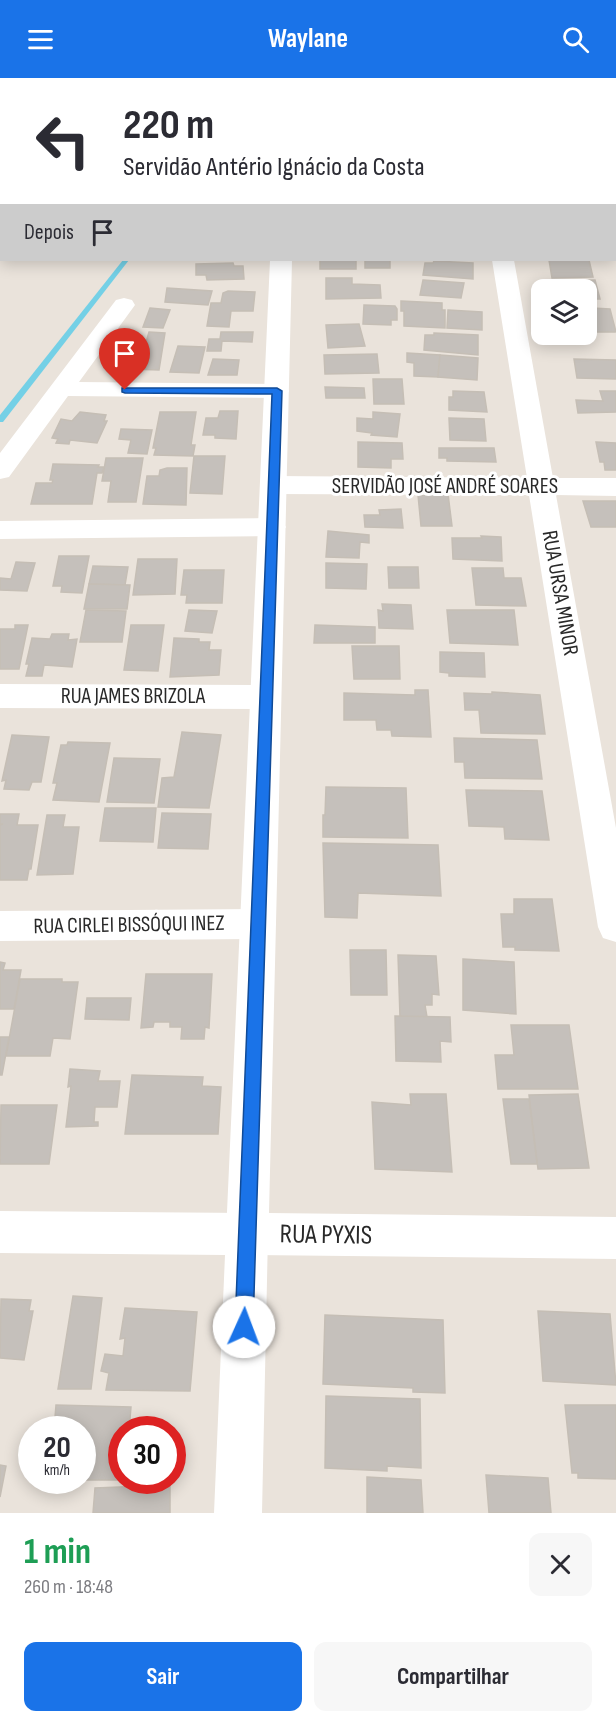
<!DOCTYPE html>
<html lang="pt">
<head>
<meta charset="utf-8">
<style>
	body { margin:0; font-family:"Sofia Sans Condensed",sans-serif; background:#f7f7f7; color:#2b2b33; height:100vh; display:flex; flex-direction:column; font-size:22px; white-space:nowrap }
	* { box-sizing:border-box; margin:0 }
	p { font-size:20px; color:#7c7c81 }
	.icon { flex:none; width:33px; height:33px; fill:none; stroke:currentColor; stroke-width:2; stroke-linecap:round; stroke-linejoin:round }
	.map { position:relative; height:1435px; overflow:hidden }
	.drawer { display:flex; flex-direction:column; background:#fff; flex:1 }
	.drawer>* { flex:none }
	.hud { position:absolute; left:0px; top:0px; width:616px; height:183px; box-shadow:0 3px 15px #0003; background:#fff; color:#2b2b33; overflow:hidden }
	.buttons { position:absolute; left:531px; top:201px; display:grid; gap:12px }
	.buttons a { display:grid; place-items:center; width:66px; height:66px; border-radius:12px; background:#fff; box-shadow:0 3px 15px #0003; font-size:30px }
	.speed { position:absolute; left:18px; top:1338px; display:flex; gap:12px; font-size:30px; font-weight:700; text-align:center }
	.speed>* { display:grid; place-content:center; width:78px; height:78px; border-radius:50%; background:#fff; box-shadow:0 3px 15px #0003; line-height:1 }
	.speed small { font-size:15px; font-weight:400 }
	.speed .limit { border:9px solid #d22; background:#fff; color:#111 }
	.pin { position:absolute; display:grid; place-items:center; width:51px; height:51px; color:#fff; margin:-62px -26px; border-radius:50% 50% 50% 0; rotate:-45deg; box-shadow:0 0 6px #0007 }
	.pin .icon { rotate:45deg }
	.me { position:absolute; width:66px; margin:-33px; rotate:2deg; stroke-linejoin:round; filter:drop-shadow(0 0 4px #0008) }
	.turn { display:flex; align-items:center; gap:21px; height:126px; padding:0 24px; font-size:27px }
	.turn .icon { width:78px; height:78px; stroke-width:2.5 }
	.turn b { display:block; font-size:42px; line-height:51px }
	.then { display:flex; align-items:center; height:57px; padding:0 24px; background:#0003; gap:12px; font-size:22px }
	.round { display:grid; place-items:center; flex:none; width:63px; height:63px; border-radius:12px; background:#f7f7f7 }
	.summary { display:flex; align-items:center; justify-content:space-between; height:102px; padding:0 24px }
	h1 { font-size:36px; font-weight:700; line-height:45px; color:#1e9e55 }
	.primary-button { display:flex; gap:12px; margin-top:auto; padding:12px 24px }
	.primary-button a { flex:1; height:69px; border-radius:12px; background:#1a73e8; color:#fff; font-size:24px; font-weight:700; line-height:69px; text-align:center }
	.primary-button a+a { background:#f7f7f7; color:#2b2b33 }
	header { display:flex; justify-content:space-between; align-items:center; height:78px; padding:0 24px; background:#1a73e8; color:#fff; font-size:27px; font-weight:700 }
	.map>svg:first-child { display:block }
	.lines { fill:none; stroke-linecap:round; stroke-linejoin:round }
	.stream { fill:#74d0e6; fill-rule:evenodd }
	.building { fill:#c5c0bb; stroke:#c5beb5; stroke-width:1.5 }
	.street { fill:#fff; fill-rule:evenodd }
	.secondary { fill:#fff; fill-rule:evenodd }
	.route { fill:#1a73e8; stroke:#114b97; stroke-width:1.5 }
	.labels { text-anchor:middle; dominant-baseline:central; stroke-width:6; stroke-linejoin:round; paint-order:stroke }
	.street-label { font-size:22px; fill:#292929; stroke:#fff }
	.near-street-label { font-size:27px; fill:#292929; stroke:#fff }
</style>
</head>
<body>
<header><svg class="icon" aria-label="menu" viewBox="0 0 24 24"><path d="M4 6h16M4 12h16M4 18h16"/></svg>Waylane<svg class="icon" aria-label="search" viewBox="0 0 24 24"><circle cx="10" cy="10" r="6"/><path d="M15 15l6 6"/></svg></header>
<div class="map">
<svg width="616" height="1435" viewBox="0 0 616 1435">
	<rect width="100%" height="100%" fill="#eae3db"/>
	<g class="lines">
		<!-- stream -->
		<g class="stream">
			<polygon points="264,0 270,0 263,2"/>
			<polygon points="123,182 129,182 3,344 0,344 0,337"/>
		</g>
	</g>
	<!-- building -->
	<g class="building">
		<rect x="320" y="182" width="36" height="9"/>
		<rect x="365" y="182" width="25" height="8"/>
		<polygon points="549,182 589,182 593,199 552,200"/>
		<polygon points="434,183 473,185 473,201 423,197 425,185 433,185"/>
		<polygon points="233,185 234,188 243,188 244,201 207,202 206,197 196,197 196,186"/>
		<polygon points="326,200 352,200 352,206 380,207 381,220 326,221"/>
		<polygon points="423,202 464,205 461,220 420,217"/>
		<polygon points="595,202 600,221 586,221 586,212 562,212 560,203"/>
		<polygon points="167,210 212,213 208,227 165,224"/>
		<polygon points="228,213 255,214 253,233 231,233 229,249 207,248 211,225 221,225 223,215"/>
		<polygon points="401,223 442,225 442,232 445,232 445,250 404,248 404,233 401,233"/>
		<polygon points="364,227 395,228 397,231 397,242 391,242 391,247 363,246"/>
		<polygon points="150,230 170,232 163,250 143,249"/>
		<polygon points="592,230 610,231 616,254 586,254 586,236 594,236"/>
		<polygon points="448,232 482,234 482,252 447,250"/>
		<polygon points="359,246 365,268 328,270 326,247"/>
		<polygon points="149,254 165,255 159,292 131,291 137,268 145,268"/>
		<polygon points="221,254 253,254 252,264 222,263 221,273 207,273 209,261 220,261"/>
		<polygon points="434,255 478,257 478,277 424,272 425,257 434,257"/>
		<polygon points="178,268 205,269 199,295 170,294"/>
		<polygon points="407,275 440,277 438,299 414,298 414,285 407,284"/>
		<polygon points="377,276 379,295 325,296 324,277"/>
		<polygon points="440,277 478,280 477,302 438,299"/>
		<polygon points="213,281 239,282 237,297 208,297"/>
		<polygon points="574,281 616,282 616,301 577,300"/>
		<polygon points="373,301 402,301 404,326 374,326"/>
		<polygon points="325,309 364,310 365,320 326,320"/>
		<polygon points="453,313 484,314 487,334 449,332 449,319 453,319"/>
		<polygon points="600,313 616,313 616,334 578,335 576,322 603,323"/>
		<polygon points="220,333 238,333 236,361 215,360 215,357 203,357 206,340 218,340"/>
		<polygon points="80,334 106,337 104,343 107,343 97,365 70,362 69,366 56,365 58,361 52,360 61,341 72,343"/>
		<polygon points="160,334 196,334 191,367 195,367 193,378 154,377 156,370 153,370"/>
		<polygon points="373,334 400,336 397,359 371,357 372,355 357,353 357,340 373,341"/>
		<polygon points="449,340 484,341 486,363 450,362"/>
		<polygon points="121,351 152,352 147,376 128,375 131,362 119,361"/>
		<polygon points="358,364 402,365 403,381 391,381 391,390 358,389"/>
		<polygon points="596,364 616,365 616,392 605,392 604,384 600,384"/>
		<polygon points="439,370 494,370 496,384 447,383 447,380 439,380"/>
		<polygon points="194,378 225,378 222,416 190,415"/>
		<polygon points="106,380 143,380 136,424 108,424 111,403 102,403"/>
		<polygon points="53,386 99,387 98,389 104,389 102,395 97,395 92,426 31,426 36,405 52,405 53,402 50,402"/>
		<polygon points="167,390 187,390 186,427 143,426 147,398 159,398 160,392"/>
		<polygon points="448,416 452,448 421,448 418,417"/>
		<polygon points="583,423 616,423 616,449 591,449"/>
		<polygon points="401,431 403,450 365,449 364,437 380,437 379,432"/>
		<polygon points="328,453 369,457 369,465 360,464 359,480 326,479"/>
		<polygon points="481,458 501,459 502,483 453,481 452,460 482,460"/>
		<polygon points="59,478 89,478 82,515 61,514 62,508 53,508"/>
		<polygon points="138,481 177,481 175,516 133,517"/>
		<polygon points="16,484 35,485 27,513 0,512 0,500 11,501"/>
		<polygon points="326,485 367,486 366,511 326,510"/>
		<polygon points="93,488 128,489 125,507 89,506"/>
		<polygon points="388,489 418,489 419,510 389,510"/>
		<polygon points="472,490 503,490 504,500 521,500 526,528 476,527"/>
		<polygon points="184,492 224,492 222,525 186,525 187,517 181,517"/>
		<polygon points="89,506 130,507 127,531 84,531"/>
		<polygon points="382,526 411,527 413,551 379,550 378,532 383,533"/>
		<polygon points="86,532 126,533 122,564 80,564"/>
		<polygon points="189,532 217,533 212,555 185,553"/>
		<polygon points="447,532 514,532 518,567 450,565"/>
		<polygon points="15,547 28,547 19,591 0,591 0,551 15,551"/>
		<polygon points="131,547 164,547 158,593 124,592"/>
		<polygon points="315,547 375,549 375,565 314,565"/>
		<polygon points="52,556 69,556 68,562 77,561 72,589 44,587 42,598 26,598 29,586 26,586 32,560 50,561"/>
		<polygon points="174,560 199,561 199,564 210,564 209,572 221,572 219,597 170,599"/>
		<polygon points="352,568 399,568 400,601 354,601"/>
		<polygon points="440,574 484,575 485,599 449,598 449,595 440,594"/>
		<polygon points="415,612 428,612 431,659 392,658 391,652 377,652 376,642 344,642 344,615 415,617"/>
		<polygon points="492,614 540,617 545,656 481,655 479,632 465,632 464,615 492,616"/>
		<polygon points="182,654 221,657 209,730 158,729 162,700 174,699"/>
		<polygon points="12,657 49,659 41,704 32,704 29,712 4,711 6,702 2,703"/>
		<polygon points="454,660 537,662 542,701 465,700 464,684 455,684"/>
		<polygon points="68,664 110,665 99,724 53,722 57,705 53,705 61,667 67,667"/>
		<polygon points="114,680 160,681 154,725 107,724"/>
		<polygon points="326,709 406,710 408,760 323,759 323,737 325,737"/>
		<polygon points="466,712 542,713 549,762 505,761 504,749 469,748"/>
		<polygon points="105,730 156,730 153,764 100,763"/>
		<polygon points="162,735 211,736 208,771 158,770"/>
		<polygon points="0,736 19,736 17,747 38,747 31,791 29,791 27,802 0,802 0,747 3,746 0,746"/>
		<polygon points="47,737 65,737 63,749 79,749 73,796 37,797"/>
		<polygon points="323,765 438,767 441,818 358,815 357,840 325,839"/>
		<polygon points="514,821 552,821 559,873 515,872 515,869 503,869 501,836 514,836"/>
		<polygon points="350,872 386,872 387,917 351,917"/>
		<polygon points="398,877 436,878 439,917 432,916 432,927 425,927 427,939 400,939"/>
		<polygon points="463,881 514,884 516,936 463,932"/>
		<polygon points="0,884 5,885 3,892 21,892 14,931 0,931"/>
		<polygon points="146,896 212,896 209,950 205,949 204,961 181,961 182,949 170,949 170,944 154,944 153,949 141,950"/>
		<polygon points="20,901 62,901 62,904 78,904 70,961 53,960 50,978 6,978"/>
		<polygon points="87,920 131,920 129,942 85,941"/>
		<polygon points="395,938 450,939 451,964 440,963 441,984 396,983"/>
		<polygon points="511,947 569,947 578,1011 498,1011 495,977 514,977"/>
		<polygon points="0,959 9,959 2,997 0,997"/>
		<polygon points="70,991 100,993 98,1003 120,1003 117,1029 95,1029 94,1044 98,1044 98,1048 66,1049 71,1008 68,1009"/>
		<polygon points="132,997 203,999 202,1008 221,1009 218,1056 125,1056"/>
		<polygon points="410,1016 446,1016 452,1094 375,1091 372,1024 411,1027"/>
		<polygon points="578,1016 589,1090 538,1091 529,1017"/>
		<polygon points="503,1021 529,1021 537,1086 511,1086"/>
		<polygon points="1,1027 57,1027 49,1086 0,1086"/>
		<polygon points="73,1218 102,1220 91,1311 58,1311"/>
		<polygon points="1,1221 31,1222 29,1233 33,1233 24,1282 0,1280"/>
		<polygon points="125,1230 197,1234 190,1313 106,1312 109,1295 101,1293 105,1276 123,1278 125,1260 120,1261"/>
		<polygon points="538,1233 610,1236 616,1307 543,1303"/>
		<polygon points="325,1237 443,1242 445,1315 413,1314 413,1310 323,1306"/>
		<polygon points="326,1318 420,1321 421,1390 387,1388 387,1393 325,1390"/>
		<polygon points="56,1327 131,1329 129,1352 122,1352 122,1402 82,1402 82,1352 54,1352"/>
		<polygon points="565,1327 616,1327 616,1401 578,1400 578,1395 572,1395"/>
		<polygon points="0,1387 6,1388 0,1419"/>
		<polygon points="486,1397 548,1400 551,1435 489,1435"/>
		<polygon points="367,1399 421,1402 423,1435 367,1435"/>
		<polygon points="170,1407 170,1435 93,1435 95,1410"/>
	</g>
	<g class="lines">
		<!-- street -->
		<g class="street">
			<polygon points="382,0 498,0 499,2 381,2"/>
			<polygon points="607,0 616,0 616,7 615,2 606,2"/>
			<polygon points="492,182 514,182 553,400 616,400 616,418 556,417 616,750 616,864 603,860 598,849 529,417 273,416 264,413 260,407 264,401 273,398 527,400"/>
			<polygon points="124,220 132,222 135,227 79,304 277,306 286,308 289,313 286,318 277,320 68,318 9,399 0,401 0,375 116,222"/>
			<polygon points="272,440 282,443 286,449 282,455 272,458 0,461 0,443"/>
			<polygon points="0,606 266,607 277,611 281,619 277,627 266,631 0,630"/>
			<polygon points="258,831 271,835 276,846 271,857 258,861 0,863 0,833"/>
			<polygon points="0,1133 247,1135 262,1141 268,1156 262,1435 214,1435 225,1177 0,1175"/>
		</g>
		<!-- secondary -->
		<g class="secondary">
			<rect x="615" y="90" width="1" height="12"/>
			<polygon points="270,182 292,182 269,1135 616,1139 616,1181 247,1177 232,1171 226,1156"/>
		</g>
	</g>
	<!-- route -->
	<polygon class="route" points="122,310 277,310 282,313 253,1249 250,1255 244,1258 237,1255 235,1249 272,316 125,315 122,314"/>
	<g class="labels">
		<!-- street labels -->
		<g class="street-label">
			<text x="445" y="408">SERVIDÃO JOSÉ ANDRÉ SOARES</text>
			<text transform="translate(560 515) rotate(80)">RUA URSA MINOR</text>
			<text x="133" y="618">RUA JAMES BRIZOLA</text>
			<text transform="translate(129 847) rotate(-1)">RUA CIRLEI BISSÓQUI INEZ</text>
		</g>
		<!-- near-street labels -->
		<g class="near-street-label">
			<text transform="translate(326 1157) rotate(1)">RUA PYXIS</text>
		</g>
	</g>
</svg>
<div class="buttons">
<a><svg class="icon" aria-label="layers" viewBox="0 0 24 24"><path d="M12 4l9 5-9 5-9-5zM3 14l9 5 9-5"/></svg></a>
</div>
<div class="speed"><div>20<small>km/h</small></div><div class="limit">30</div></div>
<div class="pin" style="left:125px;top:312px;background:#d93025"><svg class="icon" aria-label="arrive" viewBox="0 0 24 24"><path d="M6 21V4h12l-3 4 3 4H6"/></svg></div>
<svg class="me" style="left:244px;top:1249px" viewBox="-20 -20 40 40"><circle r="19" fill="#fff"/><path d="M0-13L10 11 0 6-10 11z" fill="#1a73e8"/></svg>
<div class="hud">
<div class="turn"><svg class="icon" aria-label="left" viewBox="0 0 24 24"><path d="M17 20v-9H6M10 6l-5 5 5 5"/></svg><div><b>220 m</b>Servidão Antério Ignácio da Costa</div></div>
<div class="then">Depois<svg class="icon" aria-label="arrive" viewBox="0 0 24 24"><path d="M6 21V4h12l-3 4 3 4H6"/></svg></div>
</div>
</div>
<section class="drawer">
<div class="summary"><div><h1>1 min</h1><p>260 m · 18:48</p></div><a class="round"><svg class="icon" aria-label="close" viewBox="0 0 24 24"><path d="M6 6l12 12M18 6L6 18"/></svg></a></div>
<div class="primary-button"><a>Sair</a><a>Compartilhar</a></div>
</section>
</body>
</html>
